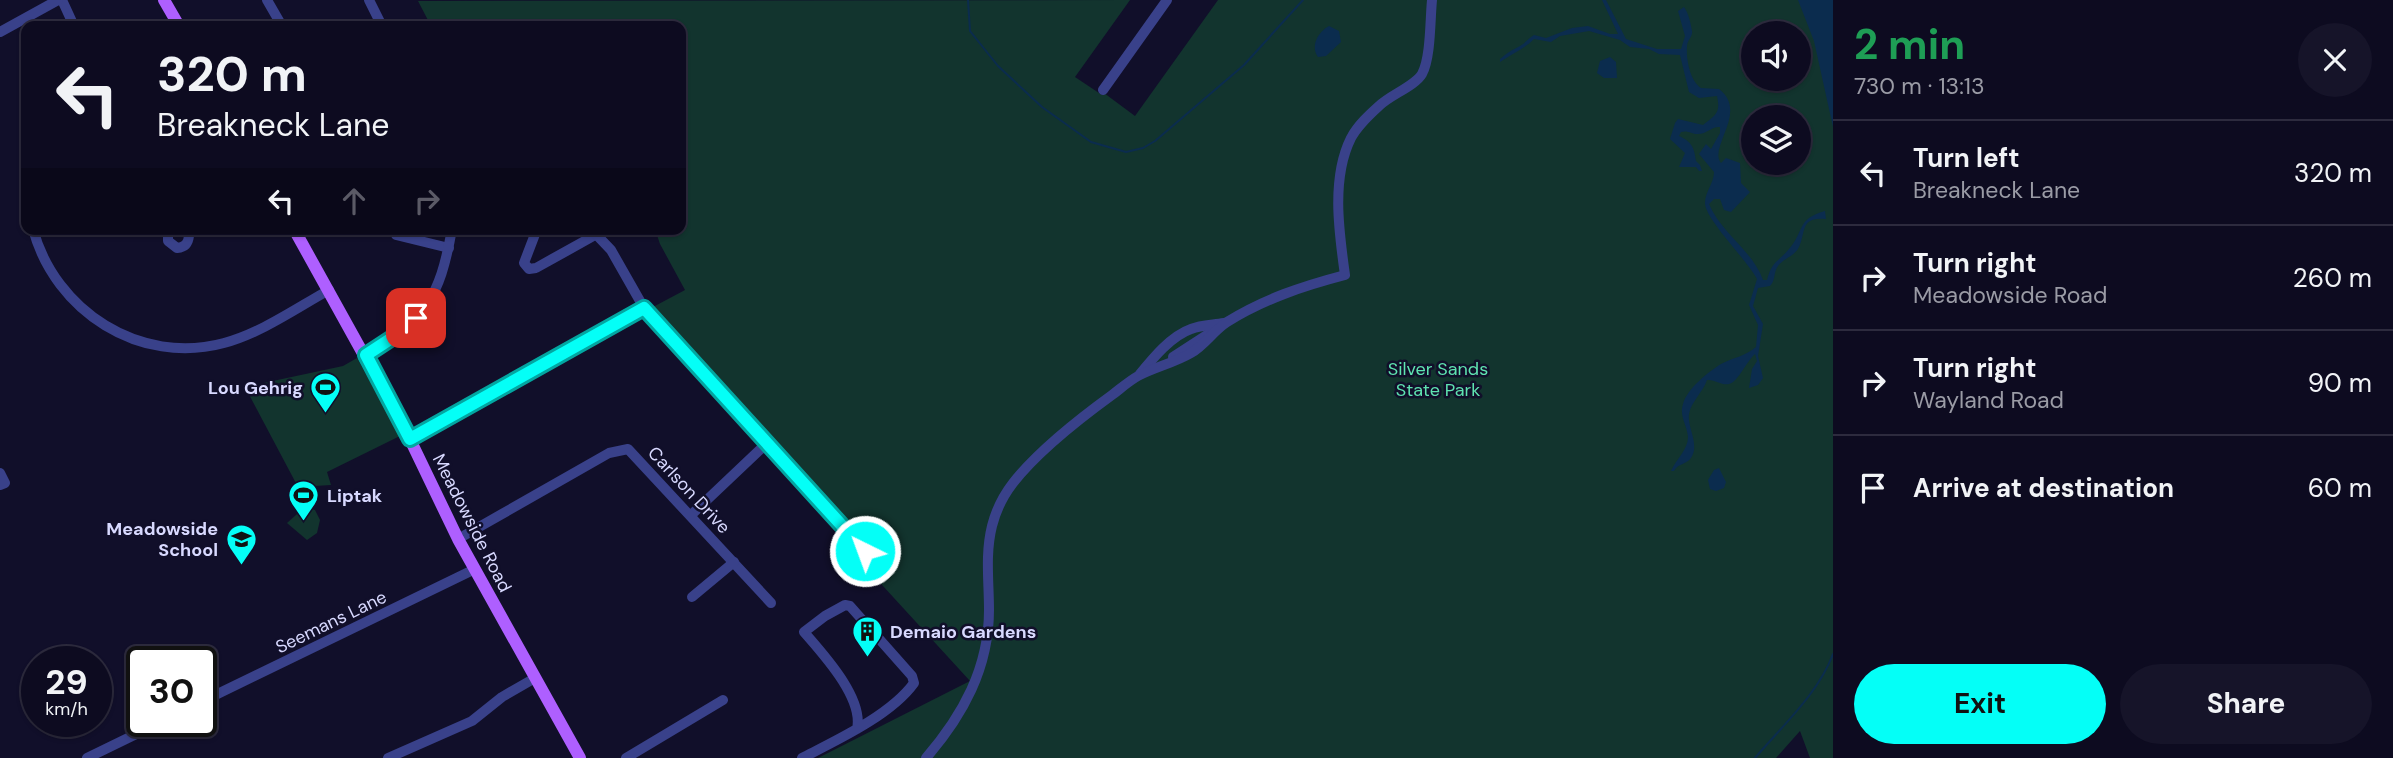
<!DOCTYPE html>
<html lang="en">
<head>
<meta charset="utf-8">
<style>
	body { margin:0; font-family:"DM Sans",sans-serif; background:#161429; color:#f1f3f6; height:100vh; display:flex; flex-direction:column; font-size:26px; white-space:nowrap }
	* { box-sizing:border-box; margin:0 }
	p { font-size:23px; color:#9a9ba5 }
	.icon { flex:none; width:38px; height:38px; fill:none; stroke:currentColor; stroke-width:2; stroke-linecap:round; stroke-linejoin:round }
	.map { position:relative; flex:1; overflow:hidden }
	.drawer { display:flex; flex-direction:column; background:#0d0b20; width:560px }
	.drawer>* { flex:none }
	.top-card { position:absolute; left:21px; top:21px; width:665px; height:214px; border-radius:14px; box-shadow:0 2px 5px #0004,0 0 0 2px #2d2b3e; background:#0d0b20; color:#f1f3f6; overflow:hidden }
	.fabs { position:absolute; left:1741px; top:21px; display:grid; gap:14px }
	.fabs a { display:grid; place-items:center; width:70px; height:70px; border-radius:50%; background:#0d0b20; box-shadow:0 2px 5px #0004,0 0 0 2px #2d2b3e; font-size:35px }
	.speed { position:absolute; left:21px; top:646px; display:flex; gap:14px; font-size:35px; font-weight:700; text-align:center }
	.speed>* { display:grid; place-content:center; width:91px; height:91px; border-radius:50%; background:#0d0b20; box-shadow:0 2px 5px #0004,0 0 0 2px #2d2b3e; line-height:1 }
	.speed small { font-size:18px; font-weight:400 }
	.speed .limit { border:4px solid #111; border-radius:10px; background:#fff; color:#111 }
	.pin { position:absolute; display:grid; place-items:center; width:60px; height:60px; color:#fff; margin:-30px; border-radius:14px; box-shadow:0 4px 10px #0006 }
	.me { position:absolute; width:77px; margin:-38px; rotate:318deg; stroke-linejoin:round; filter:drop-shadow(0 0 5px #0008) }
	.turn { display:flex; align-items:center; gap:24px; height:147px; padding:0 21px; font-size:32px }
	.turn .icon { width:91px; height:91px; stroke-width:2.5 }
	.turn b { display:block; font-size:49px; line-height:60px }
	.lanes { display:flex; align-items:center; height:66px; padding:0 21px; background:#0003; justify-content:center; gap:35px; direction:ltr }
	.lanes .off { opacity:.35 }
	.round { display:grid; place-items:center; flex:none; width:74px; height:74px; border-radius:37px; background:#161429 }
	.summary { display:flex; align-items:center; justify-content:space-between; height:119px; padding:0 21px }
	h1 { font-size:42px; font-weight:700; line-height:52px; color:#1e9e55 }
	.cta { display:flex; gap:14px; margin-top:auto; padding:14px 21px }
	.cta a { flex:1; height:80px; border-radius:42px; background:#04fff7; color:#111; font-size:28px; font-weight:700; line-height:80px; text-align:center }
	.cta a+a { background:#161429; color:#f1f3f6 }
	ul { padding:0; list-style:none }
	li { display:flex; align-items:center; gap:21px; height:105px; padding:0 21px; border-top:2px solid #2d2b3e }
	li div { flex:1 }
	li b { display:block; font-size:26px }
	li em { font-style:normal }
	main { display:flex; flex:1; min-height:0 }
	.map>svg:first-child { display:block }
	.green { fill:#12342e; fill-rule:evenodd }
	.water { fill:#0b2c4e }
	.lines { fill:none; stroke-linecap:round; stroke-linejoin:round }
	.stream { stroke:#0b2c4e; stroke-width:2 }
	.minor { stroke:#39418a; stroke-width:10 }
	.major { stroke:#ae5fff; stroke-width:12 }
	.route-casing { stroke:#03a6a1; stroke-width:18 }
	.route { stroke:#04fff7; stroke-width:12 }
	.labels { text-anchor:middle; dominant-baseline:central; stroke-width:5; stroke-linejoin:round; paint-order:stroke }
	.park-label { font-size:18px; fill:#5fe4b1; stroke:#110f2a }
	.poi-label { font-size:18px; font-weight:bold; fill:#d8d9ff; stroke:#110f2a; text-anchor:end }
	.street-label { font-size:18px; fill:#d8d9ff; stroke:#110f2a }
</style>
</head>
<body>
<main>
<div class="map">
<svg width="1833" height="758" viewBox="0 0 1833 758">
	<rect width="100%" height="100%" fill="#110f2a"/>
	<!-- green -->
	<g class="green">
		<path d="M 1130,0 L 1075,77 L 1102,95 L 1104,93 L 1135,116 L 1218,0 L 1810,0 L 1833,66 L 1833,758 L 1810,758 L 1800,731 L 1776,758 L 818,758 L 970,681 L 861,562 L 875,550 L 653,307 L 685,290 L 660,244 L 655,229 L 681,229 L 681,26 L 431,26 L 418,1 ZM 1754,33 L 1799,33 L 1799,79 L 1754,79 ZM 1754,117 L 1799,117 L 1799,163 L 1754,163 Z"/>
		<polygon points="357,358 400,436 327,472 331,485 298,487 245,387 343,366"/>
		<polygon points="305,507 315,510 320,520 317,533 307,540 287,523"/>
	</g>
	<!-- water -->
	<g class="water">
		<path d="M 1602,0 L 1606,0 L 1626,39 L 1657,49 L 1681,49 L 1685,36 L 1678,11 L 1684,7 C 1689,14 1691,25 1692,31 C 1693,37 1687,40 1687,47 C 1686,59 1690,81 1701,88 L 1719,89 C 1749,112 1708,147 1721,163 L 1726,158 L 1740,163 L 1741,183 L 1750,192 L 1731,212 L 1724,210 L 1720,199 L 1714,199 L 1709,204 C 1721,233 1753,251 1763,280 L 1767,280 C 1772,261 1777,263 1789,249 C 1805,231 1796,219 1825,211 L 1826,219 C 1800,216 1806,232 1799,247 C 1795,256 1784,258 1778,266 C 1773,273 1776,280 1770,286 L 1758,288 L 1753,306 L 1763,324 L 1758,356 L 1763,378 L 1758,385 L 1749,388 L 1752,369 L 1757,361 L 1755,354 C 1747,361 1737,383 1729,384 C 1722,386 1715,379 1707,380 C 1703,392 1691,402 1689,414 C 1687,428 1700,444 1691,458 C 1686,465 1678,463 1674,471 L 1671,471 C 1676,459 1688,450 1688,437 C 1687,425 1679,416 1683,404 C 1687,389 1708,372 1721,364 C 1732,358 1746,356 1756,347 L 1758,325 L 1749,305 L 1757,279 C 1747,260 1705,219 1705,203 C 1705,192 1714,183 1714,172 L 1699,154 L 1706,144 L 1711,149 L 1720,133 L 1720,127 C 1712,126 1707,134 1698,134 C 1691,134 1688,130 1681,132 L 1679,136 C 1692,142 1694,147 1696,161 L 1700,165 L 1702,171 L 1699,171 L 1696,167 L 1679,167 L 1685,153 L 1670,139 L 1675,123 L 1678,119 L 1703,125 C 1715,115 1721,114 1717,96 L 1699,98 L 1689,92 L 1680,55 L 1659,54 L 1649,49 L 1630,47 L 1620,40 L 1589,31 L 1560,36 L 1551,42 L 1534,39 C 1524,49 1512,54 1500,62 L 1500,59 C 1507,53 1512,50 1520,46 C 1525,43 1529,38 1534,35 L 1546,38 L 1572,28 L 1588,26 L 1610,34 L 1618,34 Z"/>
		<polygon points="1798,0 1833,0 1833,127 1814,41"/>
		<path d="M 1329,26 L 1339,31 L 1341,42 L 1326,56 L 1318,57 C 1310,46 1318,32 1329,26 Z"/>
		<polygon points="1610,57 1616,62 1617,78 1604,78 1597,73 1600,61"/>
		<polygon points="1719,468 1726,482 1724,488 1716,491 1710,489 1708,480 1714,470"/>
	</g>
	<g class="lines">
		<!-- stream -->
		<g class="stream">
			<polyline points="968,0 970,31 998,66 1042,107 1091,142 1126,152 1143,148 1155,141 1244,65 1303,0"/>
			<path d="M 1755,758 C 1782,726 1818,694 1833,654"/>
		</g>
		<!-- minor -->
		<g class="minor">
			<polyline points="62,0 74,26"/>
			<polyline points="267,0 282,26"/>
			<polyline points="369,0 382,26"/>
			<polyline points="0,32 58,0"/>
			<polyline points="1103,90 1167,0"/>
			<path d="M 33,229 C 55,311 140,366 224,343 C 261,333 295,309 329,290"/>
			<path d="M 168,229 L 168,241 L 177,248 C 185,247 188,244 189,236 L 185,229"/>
			<polyline points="537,229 524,263 529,269 536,268 597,234"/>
			<polyline points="591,229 611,250 644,308 865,551"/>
			<polyline points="396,235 449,248"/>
			<path d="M 366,355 C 426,316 439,301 452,229"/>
			<polyline points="1173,357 1210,333"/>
			<path d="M 1140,374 C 1153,358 1171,336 1191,329 C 1201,325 1213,325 1224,323"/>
			<polyline points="410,439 644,308"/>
			<polyline points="0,473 5,483 0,485"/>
			<polyline points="691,515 766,444"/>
			<polyline points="458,539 609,453 628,449 771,603"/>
			<polyline points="692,597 734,562"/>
			<polyline points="201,702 475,569"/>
			<polyline points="87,758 163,721"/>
			<polyline points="388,758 472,721 502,697 535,678"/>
			<polyline points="626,758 723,700"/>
			<path d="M 802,758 C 837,740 891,715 914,683 L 912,676 L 850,606 L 845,605 L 825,616 L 804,632 C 823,654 864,698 857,729"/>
			<path d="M 926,758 C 963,715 989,668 989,610 C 989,582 985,554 992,526 C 996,510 1003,496 1013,483 C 1038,451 1079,419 1112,395 C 1120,389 1129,381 1138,376 C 1155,367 1174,363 1191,353 C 1205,345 1213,331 1227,322 C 1264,299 1303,286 1345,275 C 1339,232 1331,178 1351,138 C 1358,125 1369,115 1379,106 C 1390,95 1415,86 1422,74 C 1431,57 1430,20 1432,0"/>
		</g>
		<!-- major -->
		<g class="major">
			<polyline points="164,0 179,26"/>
			<polyline points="294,229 406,431 458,539 580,758"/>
		</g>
	</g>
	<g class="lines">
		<defs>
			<polyline id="route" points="416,318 398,334 366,355 410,439 644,308 865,551"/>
		</defs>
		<!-- route casing -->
		<use href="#route" class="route-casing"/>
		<!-- route -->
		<use href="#route" class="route"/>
	</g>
	<!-- icons -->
	<defs>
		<symbol id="stadium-pin" viewBox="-11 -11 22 30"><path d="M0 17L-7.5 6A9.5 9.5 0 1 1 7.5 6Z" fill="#04fff7" stroke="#110f2a"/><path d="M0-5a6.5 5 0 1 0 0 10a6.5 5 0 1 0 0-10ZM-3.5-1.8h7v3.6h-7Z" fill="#111"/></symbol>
		<symbol id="school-pin" viewBox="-11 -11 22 30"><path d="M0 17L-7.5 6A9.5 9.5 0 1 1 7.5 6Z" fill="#04fff7" stroke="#110f2a"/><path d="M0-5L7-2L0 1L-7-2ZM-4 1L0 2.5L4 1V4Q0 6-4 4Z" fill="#111"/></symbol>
		<symbol id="building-pin" viewBox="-11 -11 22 30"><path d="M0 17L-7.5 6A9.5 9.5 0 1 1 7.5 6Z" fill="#04fff7" stroke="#110f2a"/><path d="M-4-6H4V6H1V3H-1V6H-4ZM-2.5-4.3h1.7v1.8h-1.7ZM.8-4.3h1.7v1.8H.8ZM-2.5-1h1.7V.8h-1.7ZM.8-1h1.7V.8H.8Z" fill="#111"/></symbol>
	</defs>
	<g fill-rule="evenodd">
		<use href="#stadium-pin" x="308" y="370" width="35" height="47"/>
		<use href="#stadium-pin" x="286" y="478" width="35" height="47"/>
		<use href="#school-pin" x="224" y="522" width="35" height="47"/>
		<use href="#building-pin" x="850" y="614" width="35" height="47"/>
	</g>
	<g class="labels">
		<!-- park labels -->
		<g class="park-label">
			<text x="1438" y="369">Silver Sands<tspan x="1438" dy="21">State Park</tspan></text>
		</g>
		<!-- poi labels -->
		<g class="poi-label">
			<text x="303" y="388">Lou Gehrig</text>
			<text x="327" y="496" text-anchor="start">Liptak</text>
			<text x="218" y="529">Meadowside<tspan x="218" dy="21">School</tspan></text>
			<text x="890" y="632" text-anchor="start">Demaio Gardens</text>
		</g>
		<!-- street labels -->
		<g class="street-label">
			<text transform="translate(689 490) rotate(47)">Carlson Drive</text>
			<text transform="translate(472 523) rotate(63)">Meadowside Road</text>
			<text transform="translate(331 622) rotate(-26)">Seemans Lane</text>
		</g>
	</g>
</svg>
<div class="fabs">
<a><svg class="icon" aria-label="sound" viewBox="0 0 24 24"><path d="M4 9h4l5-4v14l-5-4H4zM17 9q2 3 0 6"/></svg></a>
<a><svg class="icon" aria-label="layers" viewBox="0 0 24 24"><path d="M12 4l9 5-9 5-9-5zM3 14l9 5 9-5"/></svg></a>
</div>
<div class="speed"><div>29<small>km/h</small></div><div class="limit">30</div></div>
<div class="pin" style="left:416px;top:318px;background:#d93025"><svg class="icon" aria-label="arrive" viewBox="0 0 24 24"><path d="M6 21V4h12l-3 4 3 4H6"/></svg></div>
<svg class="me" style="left:865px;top:551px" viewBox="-20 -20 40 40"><circle r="17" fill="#04fff7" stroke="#fff" stroke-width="3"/><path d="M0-11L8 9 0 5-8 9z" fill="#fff"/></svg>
<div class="top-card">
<div class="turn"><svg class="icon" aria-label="left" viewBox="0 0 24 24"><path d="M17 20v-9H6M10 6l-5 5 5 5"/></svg><div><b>320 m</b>Breakneck Lane</div></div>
<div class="lanes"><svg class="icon" aria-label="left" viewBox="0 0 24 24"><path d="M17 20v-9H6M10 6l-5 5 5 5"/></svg><svg class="icon off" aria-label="ahead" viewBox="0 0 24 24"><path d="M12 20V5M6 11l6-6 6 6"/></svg><svg class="icon off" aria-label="right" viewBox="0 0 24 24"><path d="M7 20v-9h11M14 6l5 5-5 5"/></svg></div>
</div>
</div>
<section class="drawer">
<div class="summary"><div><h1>2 min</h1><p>730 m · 13:13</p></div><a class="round"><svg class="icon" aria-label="close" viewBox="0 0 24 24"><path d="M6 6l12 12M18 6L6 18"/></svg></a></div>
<ul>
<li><svg class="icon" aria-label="left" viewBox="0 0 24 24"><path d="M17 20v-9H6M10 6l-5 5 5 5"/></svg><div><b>Turn left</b><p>Breakneck Lane</p></div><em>320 m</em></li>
<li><svg class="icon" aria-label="right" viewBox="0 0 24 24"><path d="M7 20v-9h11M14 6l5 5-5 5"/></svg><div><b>Turn right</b><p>Meadowside Road</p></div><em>260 m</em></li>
<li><svg class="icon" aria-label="right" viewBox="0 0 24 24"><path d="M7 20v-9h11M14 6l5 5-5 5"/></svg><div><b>Turn right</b><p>Wayland Road</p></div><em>90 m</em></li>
<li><svg class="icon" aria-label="arrive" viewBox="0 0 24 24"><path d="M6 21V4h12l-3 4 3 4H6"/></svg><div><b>Arrive at destination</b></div><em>60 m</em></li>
</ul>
<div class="cta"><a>Exit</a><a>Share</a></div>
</section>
</main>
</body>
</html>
